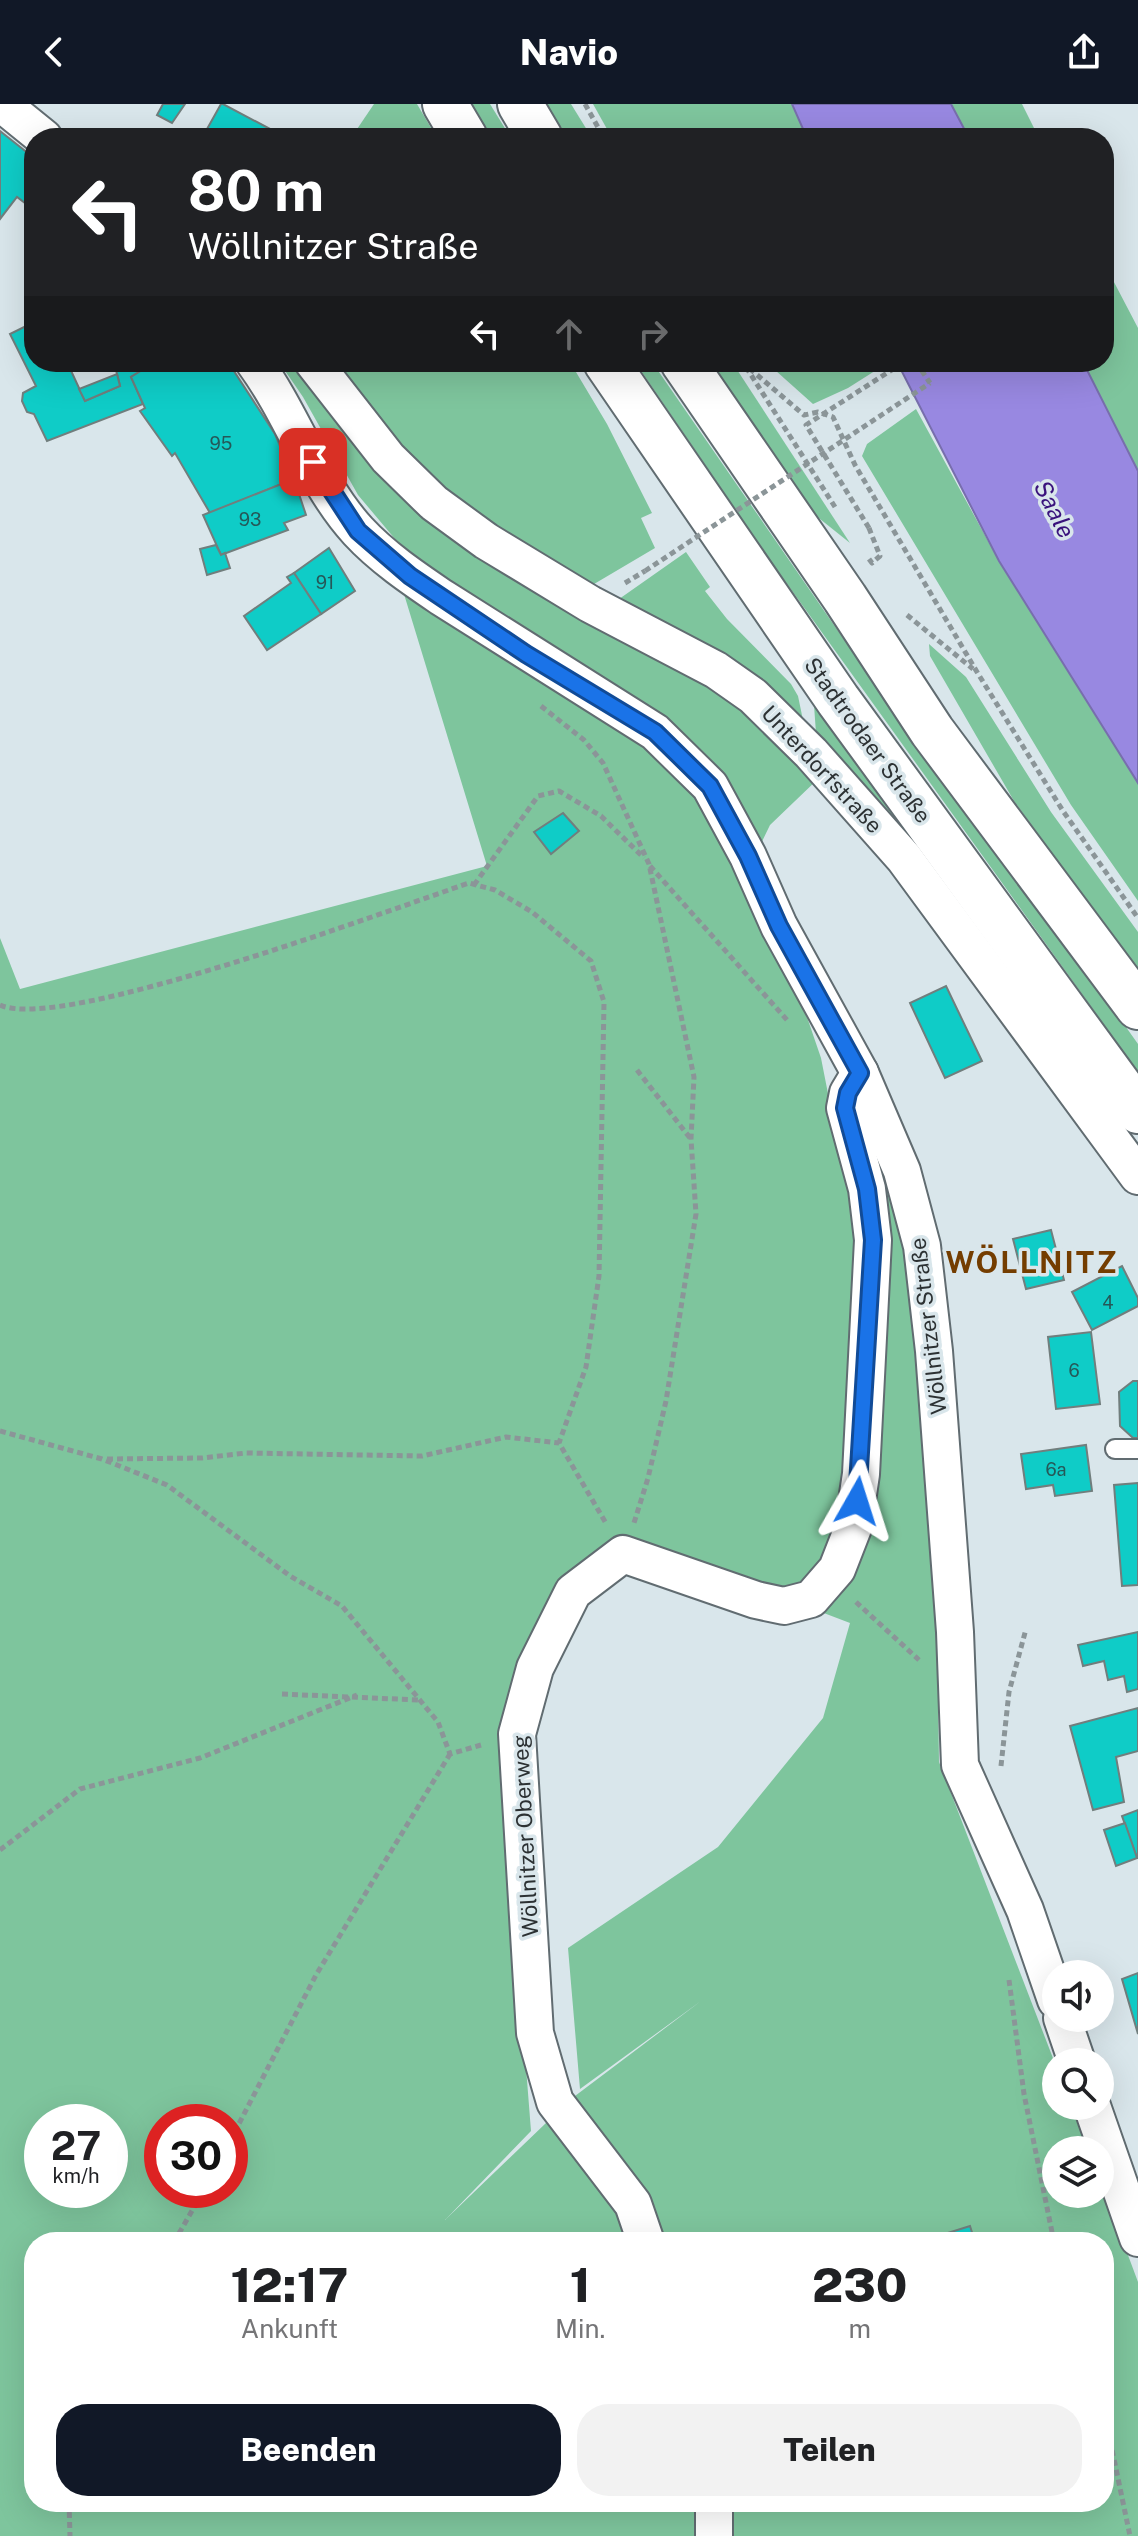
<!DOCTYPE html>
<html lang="de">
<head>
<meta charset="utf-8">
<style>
	body { margin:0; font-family:"Public Sans",sans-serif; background:#f2f2f2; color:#202124; height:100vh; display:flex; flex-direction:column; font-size:30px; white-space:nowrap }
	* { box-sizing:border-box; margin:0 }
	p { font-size:26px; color:#757577 }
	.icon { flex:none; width:44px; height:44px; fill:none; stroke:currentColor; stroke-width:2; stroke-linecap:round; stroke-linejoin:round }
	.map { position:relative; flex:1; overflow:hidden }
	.side { position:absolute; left:24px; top:2128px; width:1090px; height:280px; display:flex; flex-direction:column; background:#fff; border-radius:32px; box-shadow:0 8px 32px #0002 }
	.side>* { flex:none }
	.guide { position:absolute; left:24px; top:24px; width:1090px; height:244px; border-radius:32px; box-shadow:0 8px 32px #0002; background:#202124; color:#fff; overflow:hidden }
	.tools { position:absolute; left:1042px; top:1856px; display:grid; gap:16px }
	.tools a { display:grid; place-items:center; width:72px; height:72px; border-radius:50%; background:#fff; box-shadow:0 8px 32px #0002; font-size:40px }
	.speed { position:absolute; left:24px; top:2000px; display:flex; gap:16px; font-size:40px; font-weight:700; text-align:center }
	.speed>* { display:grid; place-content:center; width:104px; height:104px; border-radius:50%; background:#fff; box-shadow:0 8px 32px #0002; line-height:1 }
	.speed small { font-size:20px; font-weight:400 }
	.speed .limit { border:12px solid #d22; background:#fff; color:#111 }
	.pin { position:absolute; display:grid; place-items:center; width:68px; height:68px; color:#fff; margin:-34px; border-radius:16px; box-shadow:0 4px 12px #0006 }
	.me { position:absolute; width:88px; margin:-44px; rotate:6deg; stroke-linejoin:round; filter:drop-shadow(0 0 6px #0008) }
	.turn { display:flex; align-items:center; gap:28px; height:168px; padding:0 32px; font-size:36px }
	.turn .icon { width:104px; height:104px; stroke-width:2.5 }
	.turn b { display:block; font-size:56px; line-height:68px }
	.lanes { display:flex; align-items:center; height:76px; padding:0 32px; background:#0003; justify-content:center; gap:40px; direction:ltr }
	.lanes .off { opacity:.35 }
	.eta { display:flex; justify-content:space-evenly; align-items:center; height:136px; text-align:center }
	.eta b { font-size:48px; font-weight:800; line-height:56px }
	.primary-button { display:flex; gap:16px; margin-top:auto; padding:16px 32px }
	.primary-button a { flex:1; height:92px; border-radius:32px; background:#111827; color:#fff; font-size:32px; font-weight:800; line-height:92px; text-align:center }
	.primary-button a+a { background:#f2f2f2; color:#202124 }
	header { display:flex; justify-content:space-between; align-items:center; height:104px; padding:0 32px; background:#111827; color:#fff; font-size:36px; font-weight:800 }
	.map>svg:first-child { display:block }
	.green { fill:#7ec59d; fill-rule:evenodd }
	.water { fill:#9888e1; stroke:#786ead; stroke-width:2 }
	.building { fill:#0fccc7; stroke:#717e7d; stroke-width:2 }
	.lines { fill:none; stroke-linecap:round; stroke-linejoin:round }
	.service-casing { stroke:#616c71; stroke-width:22 }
	.minor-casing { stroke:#616c71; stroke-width:40 }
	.primary-casing { stroke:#616c71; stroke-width:48 }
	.path { stroke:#8b9598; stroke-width:5; stroke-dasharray:6 4; stroke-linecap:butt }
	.service { stroke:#fff; stroke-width:18 }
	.minor { stroke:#fff; stroke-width:36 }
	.primary { stroke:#fff; stroke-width:44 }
	.path-bridge { stroke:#8b9598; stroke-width:5; stroke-dasharray:6 4; stroke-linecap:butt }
	.route-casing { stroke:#114b97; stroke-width:20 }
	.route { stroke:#1a73e8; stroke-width:14 }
	.labels { text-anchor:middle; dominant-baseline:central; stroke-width:7; stroke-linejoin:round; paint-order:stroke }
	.number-label { font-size:18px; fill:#255858 }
	.street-label { font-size:22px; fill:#2c3133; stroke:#d9e6eb }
	.water-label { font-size:24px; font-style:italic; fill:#39127c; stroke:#d9e6eb }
	.district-label { font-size:30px; font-weight:bold; letter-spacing:2px; fill:#743d00; stroke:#d9e6eb }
</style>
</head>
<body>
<header><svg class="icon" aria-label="back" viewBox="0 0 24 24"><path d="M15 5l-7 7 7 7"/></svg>Navio<svg class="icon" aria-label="share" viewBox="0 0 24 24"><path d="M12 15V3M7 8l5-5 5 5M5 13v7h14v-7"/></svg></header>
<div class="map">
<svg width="1138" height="2432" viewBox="0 0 1138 2432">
	<rect width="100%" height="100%" fill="#d9e6eb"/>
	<!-- green -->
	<g class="green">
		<polygon points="374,0 417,0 437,34 351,34"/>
		<polygon points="471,0 490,0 511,34 491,34"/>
		<polygon points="544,0 571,0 592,34 565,34"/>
		<polygon points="593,0 792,0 807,34 612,34"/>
		<polygon points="951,0 1022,0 1039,34 969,34"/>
		<polygon points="1104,159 1138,224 1138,367 1083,258 1104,258"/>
		<polygon points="279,258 303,258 376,353 729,584 819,674 770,721 757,748 734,701 406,448 358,391 303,293"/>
		<polygon points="334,258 570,258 607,320 652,409 641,414 655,444 589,483 451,397 394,340"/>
		<polygon points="635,258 652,258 935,667 1053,820 1138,940 1138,968 772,459"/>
		<polygon points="707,258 732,258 850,439 805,403"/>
		<polygon points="766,258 889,258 848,284 813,300"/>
		<polygon points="916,305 999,457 1138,679 1138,797 1071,701 862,352 867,340"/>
		<polygon points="686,448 710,483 705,487 727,515 791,580 798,592 804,621 612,500"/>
		<path d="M 400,477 L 629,627 L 681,672 L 731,750 L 808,916 L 821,954 L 832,1010 L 864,1006 L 911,1145 L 937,1526 L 939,1658 L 1056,1962 L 1056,2002 L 1071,2002 L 1088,2046 L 1056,2046 L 1056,2090 L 1100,2090 L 1100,2076 L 1138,2178 L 1138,2432 L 0,2432 L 0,834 L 20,885 L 487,762 ZM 626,1434 L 850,1519 L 823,1614 L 718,1743 L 568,1844 L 580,1985 L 701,1897 L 571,1995 L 445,2116 L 531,2027 L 501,1645 ZM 42,2018 L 110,2018 L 110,2086 L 42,2086 ZM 162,2018 L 230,2018 L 230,2086 L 162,2086 ZM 34,2138 L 1104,2138 L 1104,2398 L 34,2398 Z"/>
		<polygon points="929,540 966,573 1051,708 1138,828 1138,868 1014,697 930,552"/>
		<polygon points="805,581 940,772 817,643 814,601"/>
	</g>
	<!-- water -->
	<g class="water">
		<polygon points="792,0 951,0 969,34 807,34"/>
		<polygon points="897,258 1083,258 1138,367 1138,679 999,457"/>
	</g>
	<!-- building -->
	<g class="building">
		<polygon points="163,0 185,0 172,19 157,11"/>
		<polygon points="221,0 223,0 287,34 202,34"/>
		<polygon points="0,27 34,54 34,106 17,93 0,115"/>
		<polygon points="32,219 34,258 67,258 85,297 120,282 114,258 136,258 140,268 131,273 143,300 47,337 34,310 27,308 22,297 23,289 36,282 10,230"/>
		<polygon points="155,258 228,258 275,330 294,375 210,409 175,349 172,352 140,307 145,304 131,273"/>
		<polygon points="117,270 120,282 85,297 79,285"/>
		<polygon points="294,375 306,411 284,419 288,426 221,451 203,411"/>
		<polygon points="216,441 221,451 225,449 230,464 207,471 200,445"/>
		<polygon points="329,444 355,487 321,510 294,469"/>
		<polygon points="294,469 321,510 267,546 244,512 291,479 287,473"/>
		<polygon points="563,709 579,727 551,750 534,728"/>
		<polygon points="946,882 982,957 945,974 910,899"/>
		<polygon points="1051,1126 1064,1176 1026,1185 1013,1135"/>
		<polygon points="1122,1162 1138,1194 1138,1202 1092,1226 1072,1188"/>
		<polygon points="1091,1228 1100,1300 1056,1305 1048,1233"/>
		<polygon points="1133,1277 1138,1277 1138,1334 1133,1334 1120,1322 1119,1288"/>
		<polygon points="1086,1341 1092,1387 1055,1392 1053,1381 1026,1385 1021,1350"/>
		<polygon points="1138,1379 1138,1481 1122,1482 1114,1381"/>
		<polygon points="1138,1528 1138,1585 1127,1588 1124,1572 1108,1576 1104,1557 1083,1562 1078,1541"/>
		<polygon points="1138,1604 1138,1647 1116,1653 1124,1698 1093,1706 1070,1622"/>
		<polygon points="1138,1706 1138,1754 1137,1754 1122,1712"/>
		<polygon points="1125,1719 1137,1754 1116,1762 1104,1726"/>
		<polygon points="1138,1869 1138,1930 1122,1875"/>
		<polygon points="970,2122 975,2138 919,2138"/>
	</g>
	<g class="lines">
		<defs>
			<polyline id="service" points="1115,1345 1138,1345"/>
			<g id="minor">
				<polyline points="2,0 44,34"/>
				<path d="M 254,258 C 293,311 314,379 358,427 C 382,453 413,474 441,493 L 655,628 L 710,682 L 748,752 L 779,822 L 860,969 L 902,1067 L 922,1142 L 934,1247 L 955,1528 L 960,1661 L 1025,1806 L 1056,1896"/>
				<polyline points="313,258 388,354 434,399 486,437 590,500 716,566 753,592 811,649 904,754 1138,1072"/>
				<polyline points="1062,1914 1077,1958"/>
				<polyline points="1092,2002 1138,2134"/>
				<polyline points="646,2138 633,2100 555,1998 535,1929 517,1630 535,1564 573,1488 623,1450 756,1496 784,1502 811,1495 837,1465 853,1424 861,1370 873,1136 867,1085 845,1004 848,989 860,969"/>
				<polyline points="714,2398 714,2432"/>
			</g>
			<g id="primary">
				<polyline points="445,0 465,34"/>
				<polyline points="520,0 540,34"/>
				<polyline points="606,258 838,596 1138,1007"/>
				<polyline points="683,258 845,494 932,627 1138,903"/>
			</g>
		</defs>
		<!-- service casing -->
		<use href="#service" class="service-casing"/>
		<!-- minor casing -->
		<use href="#minor" class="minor-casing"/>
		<!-- primary casing -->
		<use href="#primary" class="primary-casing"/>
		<!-- path -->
		<g class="path">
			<polyline points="585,0 604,34"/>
			<polyline points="742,258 804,311 818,308 833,313 855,361 977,568 1063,707 1138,814"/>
			<polyline points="916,258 930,279"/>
			<polyline points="746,263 835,403"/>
			<polyline points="869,455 872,459 880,452 869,424"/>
			<polyline points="625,479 645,467"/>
			<polyline points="907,511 973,565"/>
			<polyline points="541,602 584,636 603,659 649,760 694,973 691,1035 696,1110 666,1297 648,1374 634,1419"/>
			<polyline points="650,762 787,916"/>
			<polyline points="474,781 538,692 559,687 601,712 644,754"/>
			<path d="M 0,901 C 61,929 392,805 469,779 L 495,786 L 532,808 L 591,857 L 604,898 L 599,1172 L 586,1263 L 559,1339"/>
			<polyline points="637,966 690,1034"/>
			<polyline points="0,1327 102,1355 167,1381 290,1472 342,1502 438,1618 450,1650 481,1641"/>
			<polyline points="107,1355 202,1354 246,1349 422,1352 506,1333 559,1339 607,1421"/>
			<polyline points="856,1498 919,1556"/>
			<polyline points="282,1590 418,1596"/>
			<polyline points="1001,1662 1009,1588 1026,1525"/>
			<polyline points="0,1746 80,1685 200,1654 357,1591"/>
			<polyline points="1009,1876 1024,1990 1054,2138"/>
			<polyline points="230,2037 316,1871 450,1650"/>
			<polyline points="174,2138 204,2086"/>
			<polyline points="1104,2307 1130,2432"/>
			<polyline points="69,2398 70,2432"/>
		</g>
		<!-- service -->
		<use href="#service" class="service"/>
		<!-- minor -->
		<use href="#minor" class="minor"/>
		<!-- primary -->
		<use href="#primary" class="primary"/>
		<!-- path-bridge -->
		<g class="path-bridge">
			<polyline points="869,424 806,321 904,258"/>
			<polyline points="645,467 930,279"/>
		</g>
	</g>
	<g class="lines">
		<defs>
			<polyline id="route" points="313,358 358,427 410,472 526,550 655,628 710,682 748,752 779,822 860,969 848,989 845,1004 867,1085 873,1136 857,1397"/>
		</defs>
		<!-- route casing -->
		<use href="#route" class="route-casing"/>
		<!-- route -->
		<use href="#route" class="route"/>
	</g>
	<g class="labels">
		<!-- number labels -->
		<g class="number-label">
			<text x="221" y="339">95</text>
			<text x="250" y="415">93</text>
			<text x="325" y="478">91</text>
			<text x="1108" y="1198">4</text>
			<text x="1074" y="1266">6</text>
			<text x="1056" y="1365">6a</text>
		</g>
		<!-- street labels -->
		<g class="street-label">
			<text transform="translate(868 636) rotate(54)">Stadtrodaer Straße</text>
			<text transform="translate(822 665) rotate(47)">Unterdorfstraße</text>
			<text transform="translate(928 1222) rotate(-97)">Wöllnitzer Straße</text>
			<text transform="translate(525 1732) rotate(-93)">Wöllnitzer Oberweg</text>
		</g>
		<!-- water labels -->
		<g class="water-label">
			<text transform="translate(1055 405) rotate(63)">Saale</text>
		</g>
		<!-- district labels -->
		<g class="district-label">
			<text x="1032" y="1158">WÖLLNITZ</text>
		</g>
	</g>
</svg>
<div class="tools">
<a><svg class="icon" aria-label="sound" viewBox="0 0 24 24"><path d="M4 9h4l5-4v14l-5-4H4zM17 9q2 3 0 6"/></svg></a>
<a><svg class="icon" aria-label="search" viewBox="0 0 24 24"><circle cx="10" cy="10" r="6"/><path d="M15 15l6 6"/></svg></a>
<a><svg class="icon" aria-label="layers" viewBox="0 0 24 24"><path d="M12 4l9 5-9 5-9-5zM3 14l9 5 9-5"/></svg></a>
</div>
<div class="speed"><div>27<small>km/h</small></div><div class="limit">30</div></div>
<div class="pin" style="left:313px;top:358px;background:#d93025"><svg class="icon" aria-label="arrive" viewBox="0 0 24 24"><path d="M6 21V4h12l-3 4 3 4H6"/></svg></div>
<svg class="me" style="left:857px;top:1397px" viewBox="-20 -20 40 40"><path d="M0-17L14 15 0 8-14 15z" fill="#1a73e8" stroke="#fff" stroke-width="4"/></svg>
<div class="guide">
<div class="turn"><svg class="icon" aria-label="left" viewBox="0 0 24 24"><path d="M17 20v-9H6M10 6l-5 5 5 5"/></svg><div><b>80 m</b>Wöllnitzer Straße</div></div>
<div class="lanes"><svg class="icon" aria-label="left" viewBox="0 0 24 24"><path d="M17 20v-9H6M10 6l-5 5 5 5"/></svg><svg class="icon off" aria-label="ahead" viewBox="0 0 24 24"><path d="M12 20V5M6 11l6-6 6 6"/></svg><svg class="icon off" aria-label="right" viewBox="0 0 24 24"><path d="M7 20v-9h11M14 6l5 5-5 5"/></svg></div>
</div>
<section class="side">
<div class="eta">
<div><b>12:17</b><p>Ankunft</p></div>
<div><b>1</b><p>Min.</p></div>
<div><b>230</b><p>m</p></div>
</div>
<div class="primary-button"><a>Beenden</a><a>Teilen</a></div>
</section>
</div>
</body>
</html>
